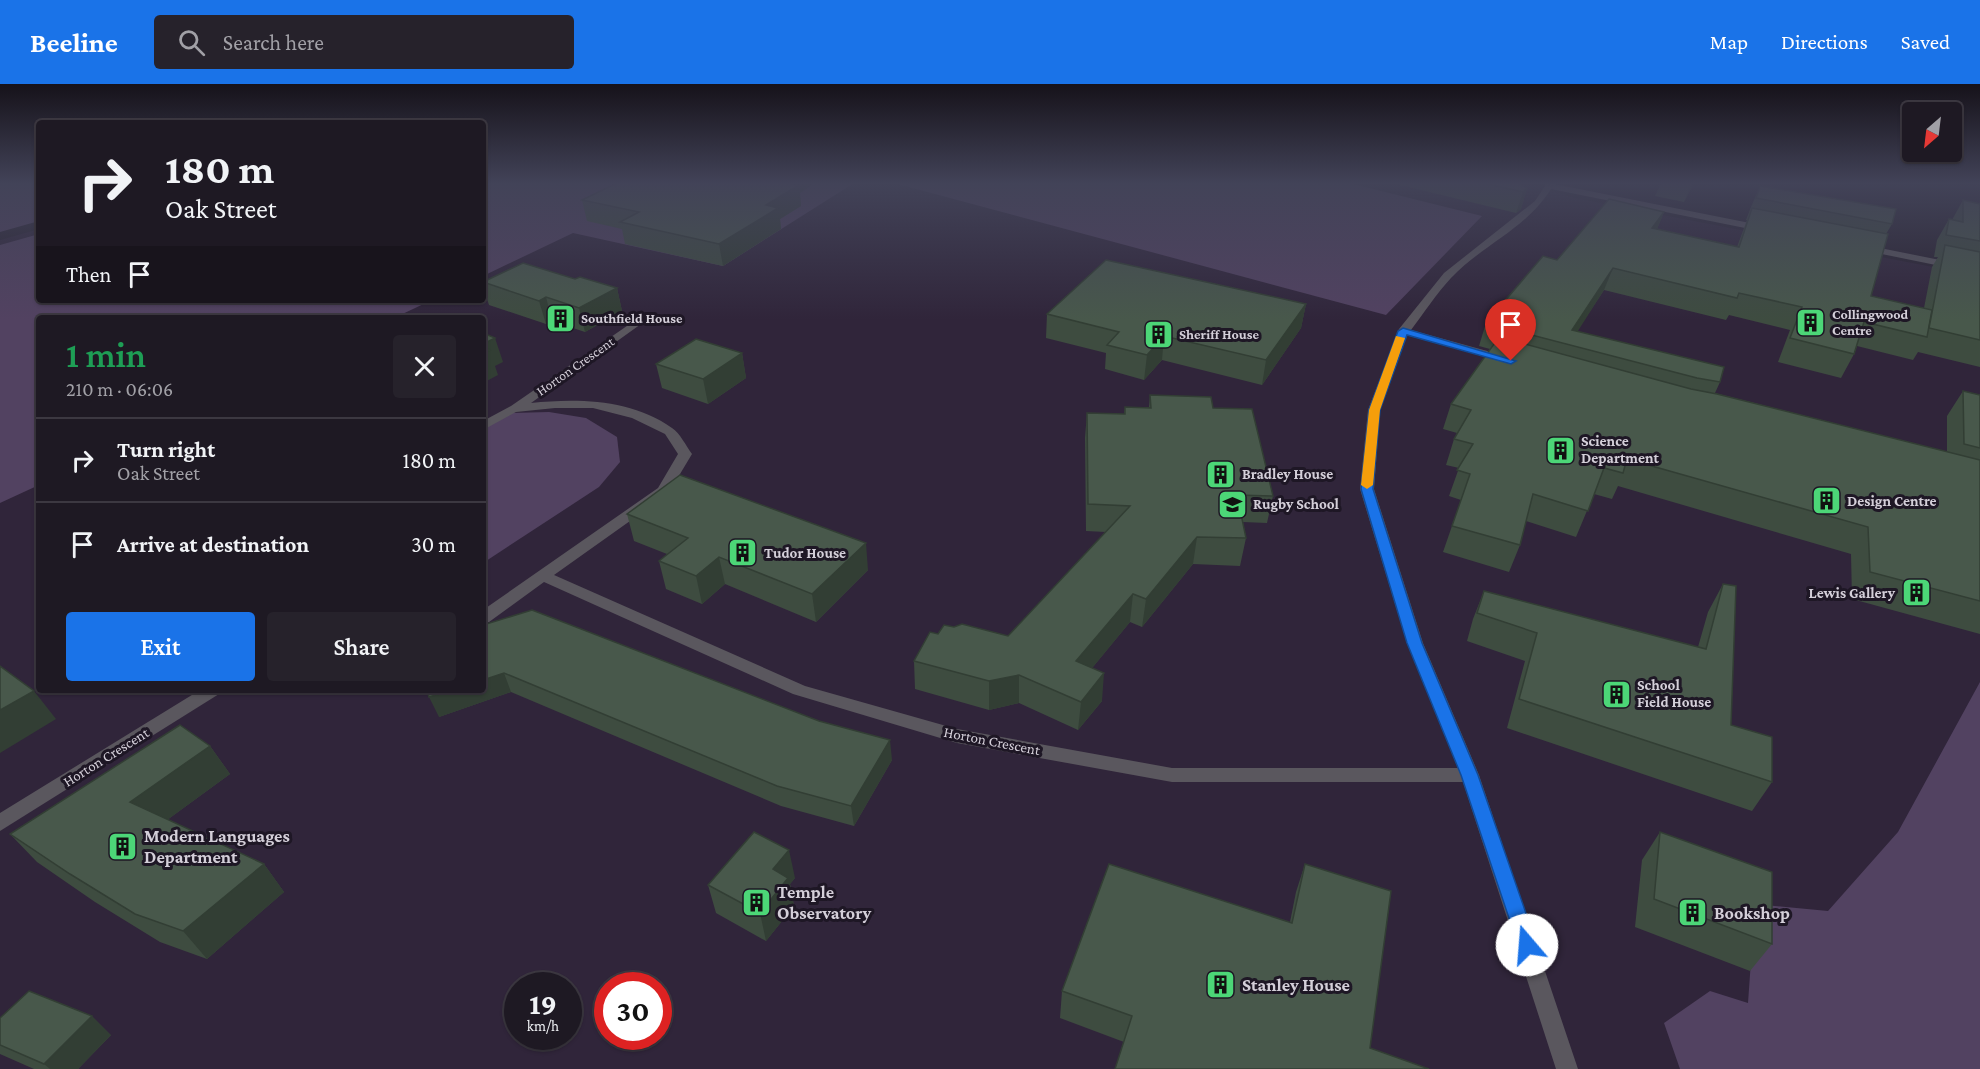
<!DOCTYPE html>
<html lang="en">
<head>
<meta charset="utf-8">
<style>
	body { margin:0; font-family:"Crimson Pro",serif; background:#26222b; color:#f1f3f6; height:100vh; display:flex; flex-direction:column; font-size:22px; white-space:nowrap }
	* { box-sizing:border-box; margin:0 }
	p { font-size:20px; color:#a1a0a6 }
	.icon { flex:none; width:33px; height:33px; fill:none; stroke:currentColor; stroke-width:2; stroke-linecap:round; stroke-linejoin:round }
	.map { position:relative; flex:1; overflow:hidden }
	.side { position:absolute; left:36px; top:231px; width:450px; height:378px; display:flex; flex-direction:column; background:#1e1923; border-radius:6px; box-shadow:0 2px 4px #0004,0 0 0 2px #3c3841 }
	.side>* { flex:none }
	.top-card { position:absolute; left:36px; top:36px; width:450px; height:183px; border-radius:6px; box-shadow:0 2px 4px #0004,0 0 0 2px #3c3841; background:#1e1923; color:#f1f3f6; overflow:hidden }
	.needle { width:39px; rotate:208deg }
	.controls { position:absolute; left:1902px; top:18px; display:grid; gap:12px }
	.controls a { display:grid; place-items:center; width:60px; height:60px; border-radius:6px; background:#1e1923; box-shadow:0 2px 4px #0004,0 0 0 2px #3c3841; font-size:30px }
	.speed { position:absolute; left:504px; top:888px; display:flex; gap:12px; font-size:30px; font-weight:700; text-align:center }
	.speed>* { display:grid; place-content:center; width:78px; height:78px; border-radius:50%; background:#1e1923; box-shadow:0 2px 4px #0004,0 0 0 2px #3c3841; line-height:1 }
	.speed small { font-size:15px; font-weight:400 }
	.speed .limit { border:9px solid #d22; background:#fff; color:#111 }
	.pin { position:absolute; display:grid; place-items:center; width:51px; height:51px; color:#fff; margin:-62px -26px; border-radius:50% 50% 50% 0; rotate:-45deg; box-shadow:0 0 6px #0007 }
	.pin .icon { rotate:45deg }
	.me { position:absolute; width:66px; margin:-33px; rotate:342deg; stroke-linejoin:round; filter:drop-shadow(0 0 4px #0008) }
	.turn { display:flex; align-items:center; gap:21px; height:126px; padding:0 30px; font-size:27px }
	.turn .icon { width:78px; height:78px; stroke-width:2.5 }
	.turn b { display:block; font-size:42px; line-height:51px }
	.then { display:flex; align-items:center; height:57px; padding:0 30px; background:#0003; gap:12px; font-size:22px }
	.round { display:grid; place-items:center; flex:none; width:63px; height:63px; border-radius:6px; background:#26222b }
	.headline { display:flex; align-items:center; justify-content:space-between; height:102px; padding:0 30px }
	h1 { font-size:36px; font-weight:600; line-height:45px; color:#1e9e55 }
	.primary-button { display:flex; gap:12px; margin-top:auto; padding:12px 30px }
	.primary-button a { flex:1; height:69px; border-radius:6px; background:#1a73e8; color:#fff; font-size:24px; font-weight:600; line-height:69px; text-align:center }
	.primary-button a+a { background:#26222b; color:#f1f3f6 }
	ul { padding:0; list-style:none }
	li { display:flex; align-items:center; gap:18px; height:84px; padding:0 30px; border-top:2px solid #3c3841 }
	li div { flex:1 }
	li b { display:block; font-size:22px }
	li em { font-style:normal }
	header { display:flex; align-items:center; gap:36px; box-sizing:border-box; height:84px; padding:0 30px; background:#1a73e8; color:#fff }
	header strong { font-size:28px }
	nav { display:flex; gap:33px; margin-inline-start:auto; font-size:21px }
	.search { width:420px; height:54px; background:#26222b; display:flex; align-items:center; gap:15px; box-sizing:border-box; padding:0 21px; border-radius:6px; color:#a1a0a6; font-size:22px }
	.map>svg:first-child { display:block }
	.built { fill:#30253a; fill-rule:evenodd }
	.green { fill:#524261 }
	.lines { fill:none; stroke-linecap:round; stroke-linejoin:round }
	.minor { fill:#5a575e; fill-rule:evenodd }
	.wall { fill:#3e4c40 }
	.shaded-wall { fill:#323e34 }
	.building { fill:#48584b; stroke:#323e34; stroke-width:1.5 }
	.route { fill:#1a73e8; stroke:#114b97; stroke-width:1.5 }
	.slow { fill:#f59e0b }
	.labels { text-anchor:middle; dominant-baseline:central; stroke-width:6; stroke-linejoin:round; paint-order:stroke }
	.far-poi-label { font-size:14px; font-weight:bold; fill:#d4cfd9; stroke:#1e1725; text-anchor:start }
	.far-street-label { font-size:14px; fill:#d4cfd9; stroke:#1e1725 }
	.poi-label { font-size:15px; font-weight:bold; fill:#d4cfd9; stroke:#1e1725; text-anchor:start }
	.street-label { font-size:15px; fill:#d4cfd9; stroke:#1e1725 }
	.near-poi-label { font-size:18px; font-weight:bold; fill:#d4cfd9; stroke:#1e1725; text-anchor:start }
</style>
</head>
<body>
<header>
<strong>Beeline</strong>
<div class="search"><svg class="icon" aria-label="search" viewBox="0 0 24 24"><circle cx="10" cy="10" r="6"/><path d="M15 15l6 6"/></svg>Search here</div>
<nav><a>Map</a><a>Directions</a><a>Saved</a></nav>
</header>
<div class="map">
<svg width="1980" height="985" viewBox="0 0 1980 985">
	<rect width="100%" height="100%" fill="#28212f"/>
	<!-- built -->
	<path class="built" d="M 1525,98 L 1575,114 L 1980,192 L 1980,985 L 0,985 L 0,156 L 39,145 L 39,216 L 483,216 L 483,99 ZM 39,234 L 483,234 L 483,606 L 39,606 ZM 518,902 L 568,902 L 568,952 L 518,952 ZM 608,902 L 658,902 L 658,952 L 608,952 Z"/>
	<!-- green -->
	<g class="green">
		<polygon points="1345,98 1482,132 1386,231 894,99"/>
		<polygon points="0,99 39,99 39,137 0,148"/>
		<polygon points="483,99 854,99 723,182 573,149 483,192"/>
		<polygon points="39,150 39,216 432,216 394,234 39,234 39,401 0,419 0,161"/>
		<polygon points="549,328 586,334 617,353 620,378 599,403 483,479 483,338 511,329"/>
		<polygon points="1980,598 1980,985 1680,985 1664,939 1710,907 1748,919 1755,820 1828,827 1898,748"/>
	</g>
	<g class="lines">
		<!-- minor -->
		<g class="minor">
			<path d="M 1544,98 L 1765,142 L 1770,145 L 1765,148 L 1551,105 C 1525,146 1482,161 1451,194 C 1436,210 1424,229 1411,246 L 1509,273 L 1509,277 L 1501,277 L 1406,251 L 1380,326 L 1374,405 L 1423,559 L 1479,691 L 1578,985 L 1556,985 L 1463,698 L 1172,698 L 957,659 L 793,610 L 544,498 L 489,538 L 483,539 L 483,526 L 658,404 L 678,370 L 665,350 L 632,334 L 593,324 L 555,324 L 516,328 L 483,346 L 483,337 L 511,322 L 637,235 L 641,236 L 641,240 L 531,319 C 577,314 632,315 672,344 C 680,349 686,362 692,370 L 668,410 L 554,491 L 805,602 L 957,645 L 1172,684 L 1458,684 L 1407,559 L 1360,405 L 1368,326 L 1399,245 L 1444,189 L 1535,117 L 1545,102 Z"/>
			<polygon points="1865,161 1980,184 1980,190 1862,166 1860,164"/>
			<polygon points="200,606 221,606 219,610 0,747 0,729"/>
		</g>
	</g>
	<!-- wall -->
	<g class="wall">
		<polygon points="1392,99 1519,99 1527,104 1521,125 1516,129"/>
		<polygon points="1661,99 1694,99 1684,118 1655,112"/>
		<polygon points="813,100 800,109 801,122 780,135 781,145 723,182 625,160 622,145 587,137 582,116"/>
		<polygon points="1760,102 1892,140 1886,150 1871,212 1924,224 1932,183 1938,173 1934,173 1937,156 1949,135 1952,136 1963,116 1980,120 1980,283 1918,268 1913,276 1857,262 1854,270 1841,294 1778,278 1790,246 1729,231 1726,236 1604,206 1577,247 1720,298 1715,309 1947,368 1947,332 1963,307 1980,311 1980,550 1852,515 1851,470 1618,402 1612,415 1594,410 1576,453 1526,437 1520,461 1509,488 1443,468 1461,416 1449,412 1459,384 1446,381 1454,355 1457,349 1443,345 1451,320 1490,265 1479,262 1486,239 1557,176 1664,128 1657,145 1737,163 1747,136 1746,136 1751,123"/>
		<polygon points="575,195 617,204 622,227 585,248 552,237 546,240 489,221 483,202 483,198"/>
		<polygon points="1306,220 1301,244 1262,301 1162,276 1144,296 1105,285 1106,269 1046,254 1047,230"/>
		<polygon points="742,269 746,294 708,320 662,304 656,280"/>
		<polygon points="1150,311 1213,324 1273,412 1267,439 1243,438 1246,454 1240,482 1193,480 1142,543 1130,538 1092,584 1102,617 1078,646 1019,619 989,626 915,605 914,577 938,550 954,543 1008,552 1106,448 1086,447 1085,354 1087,329 1124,330 1125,323 1149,323"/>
		<polygon points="627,430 868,486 816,538 725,500 702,520 666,505 659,477 667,470 634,457"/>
		<polygon points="1723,500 1731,641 1772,698 1752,727 1507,644 1525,577 1467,557 1473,535 1484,507 1698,563 1708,528"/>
		<polygon points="483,541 892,676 854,742 781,722 511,608 439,633"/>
		<polygon points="210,662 230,690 167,736 264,780 284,808 207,875 160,858 95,818 37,778 10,750"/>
		<polygon points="1660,748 1772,860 1750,887 1635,843 1642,776"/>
		<polygon points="1305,780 1391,807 1124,958 1060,934 1062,907 1290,838 1296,808"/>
		<polygon points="795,794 790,800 794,822 766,857 716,829 708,801"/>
		<polygon points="0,934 111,951 78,985 34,985 0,970"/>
	</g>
	<!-- shaded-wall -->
	<g class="shaded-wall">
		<polygon points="782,99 813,99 813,100 800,109 801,122 780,135 781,145 723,182 719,160 766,121"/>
		<polygon points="1692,99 1694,99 1684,118"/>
		<polygon points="1527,104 1521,125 1516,129 1523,108"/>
		<polygon points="1664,128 1656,148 1652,144"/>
		<polygon points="1613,184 1604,206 1569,261 1572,246"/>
		<polygon points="617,204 622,227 585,248 579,224"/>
		<polygon points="546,213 552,237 546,240 539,217"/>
		<polygon points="1306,220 1301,244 1262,301 1266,276"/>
		<polygon points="1164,252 1162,276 1144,296 1147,271"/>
		<polygon points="495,254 503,278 495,282 498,291 483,299 483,260"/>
		<polygon points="742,269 746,294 708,320 703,295"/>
		<polygon points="1197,453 1193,480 1142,543 1146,515"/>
		<polygon points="866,459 868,486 816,538 812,510"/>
		<polygon points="719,473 725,500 702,520 696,492"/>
		<polygon points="1133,510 1130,538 1075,605 1076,577"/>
		<polygon points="504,589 511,608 439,633 429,613 452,606 483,606 483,596"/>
		<polygon points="1104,589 1102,617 1078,646 1081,618"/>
		<polygon points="1019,591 1019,619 989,626 989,597"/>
		<polygon points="34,607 56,635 0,669 0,626"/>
		<polygon points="890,656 892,676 854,742 851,722"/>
		<polygon points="210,662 230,690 152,747 130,718"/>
		<polygon points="789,766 795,794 790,800 794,822 766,857 760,829 773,785"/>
		<polygon points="264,780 284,808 207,875 183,847"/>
		<polygon points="92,932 111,951 78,985 50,985 44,980"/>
	</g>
	<!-- building -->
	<g class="building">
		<polygon points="617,99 786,99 799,101 766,121 778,124 719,160 620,138 639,128 582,116"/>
		<polygon points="1483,99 1519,99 1527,104 1523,108"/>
		<polygon points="1760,102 1896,125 1892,140 1756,114"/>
		<polygon points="1609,115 1664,128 1652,144 1739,163 1752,124 1888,150 1871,212 1932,226 1927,253 1864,238 1854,270 1790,254 1802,223 1739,209 1737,214 1613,184 1572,246 1724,283 1720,298 1697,294 1486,239 1543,172 1557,176"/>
		<polygon points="1963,116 1980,120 1980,157 1946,151 1949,135 1963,138"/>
		<polygon points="1945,161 1980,168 1980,256 1929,244"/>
		<polygon points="1106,176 1306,220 1266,276 1164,252 1147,271 1107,261 1119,248 1047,230"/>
		<polygon points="523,179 575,195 580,193 617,204 579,224 546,213 539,217 483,198"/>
		<polygon points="483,249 495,254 483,260"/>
		<polygon points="1499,253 1691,305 1717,310 1980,376 1980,517 1870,488 1868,443 1627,375 1623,389 1604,384 1588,427 1533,410 1520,461 1452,442 1470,390 1457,386 1473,360 1454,355 1471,326 1451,320"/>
		<polygon points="696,255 742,269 703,295 656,280"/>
		<polygon points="483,263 490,266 483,270"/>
		<polygon points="1963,307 1980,311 1980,364 1964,360"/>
		<polygon points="1150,311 1211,313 1213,324 1252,325 1273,412 1237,411 1246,454 1197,453 1146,515 1133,510 1076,577 1104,589 1081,618 1019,591 989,597 914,577 930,548 938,550 944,541 954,543 962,540 1008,552 1130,422 1088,420 1087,329 1125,330 1125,323 1151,324"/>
		<polygon points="680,391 866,459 812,510 719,473 696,492 659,477 688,454 627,430"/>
		<polygon points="1723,500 1736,502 1731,641 1772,653 1772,698 1519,615 1537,549 1477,529 1484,507 1706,565"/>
		<polygon points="532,526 819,637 890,656 851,722 777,702 504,589 483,596 483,541"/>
		<polygon points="0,582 34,607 0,626"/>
		<polygon points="427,606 452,606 429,613"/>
		<polygon points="180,641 210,662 130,718 264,780 183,847 135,830 70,790 10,750"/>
		<polygon points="754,748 789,766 773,785 788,794 760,829 708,801"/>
		<polygon points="1660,748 1772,788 1772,860 1654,815"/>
		<polygon points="1109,780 1292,839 1305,780 1391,807 1370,964 1429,985 1115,985 1132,932 1062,907"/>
		<polygon points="29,907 92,932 44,980 0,961 0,934"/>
	</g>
	<!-- sky -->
	<linearGradient id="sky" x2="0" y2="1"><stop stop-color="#16121a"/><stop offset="0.42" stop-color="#424358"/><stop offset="1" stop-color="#424358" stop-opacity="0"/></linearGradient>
	<rect width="1980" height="236" fill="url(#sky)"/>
	<!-- route -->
	<polygon class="route" points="1403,244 1516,277 1511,280 1407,251 1380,326 1373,405 1422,559 1478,691 1537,861 1534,868 1527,870 1521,868 1518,861 1461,691 1407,559 1361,405 1369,326 1398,247"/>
	<!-- slow -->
	<polygon class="slow" points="1396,252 1405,254 1380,326 1373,401 1367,405 1361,401 1369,326"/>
	<!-- icons -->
	<defs>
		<symbol id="building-square" viewBox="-11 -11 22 22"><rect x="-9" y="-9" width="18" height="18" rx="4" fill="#4cd677" stroke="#1e1725"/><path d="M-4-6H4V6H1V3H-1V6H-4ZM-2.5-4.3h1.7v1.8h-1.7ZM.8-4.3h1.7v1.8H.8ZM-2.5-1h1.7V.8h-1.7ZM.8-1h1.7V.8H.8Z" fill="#111"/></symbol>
		<symbol id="school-square" viewBox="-11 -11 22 22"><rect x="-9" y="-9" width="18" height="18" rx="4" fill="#4cd677" stroke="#1e1725"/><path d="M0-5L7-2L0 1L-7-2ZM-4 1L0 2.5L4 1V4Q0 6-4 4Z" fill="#111"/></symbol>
	</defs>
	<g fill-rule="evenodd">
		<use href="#building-square" x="544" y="218" width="33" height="33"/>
		<use href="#building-square" x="1794" y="222" width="33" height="33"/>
		<use href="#building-square" x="1142" y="234" width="33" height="33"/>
		<use href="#building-square" x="1544" y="350" width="33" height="33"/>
		<use href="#building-square" x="1204" y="374" width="33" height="33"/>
		<use href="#building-square" x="1810" y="400" width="33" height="33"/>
		<use href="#school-square" x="1216" y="404" width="33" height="33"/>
		<use href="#building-square" x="726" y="452" width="33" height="33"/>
		<use href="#building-square" x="1900" y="492" width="33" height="33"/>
		<use href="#building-square" x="1600" y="594" width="33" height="33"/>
		<use href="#building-square" x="106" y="746" width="33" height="33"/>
		<use href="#building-square" x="740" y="802" width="33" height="33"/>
		<use href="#building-square" x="1676" y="812" width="33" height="33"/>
		<use href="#building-square" x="1204" y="884" width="33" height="33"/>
	</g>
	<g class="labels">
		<!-- far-poi labels -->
		<g class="far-poi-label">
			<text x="1832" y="230">Collingwood<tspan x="1832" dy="16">Centre</tspan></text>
			<text x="581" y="234">Southfield House</text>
			<text x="1179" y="250">Sheriff House</text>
		</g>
		<!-- far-street labels -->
		<g class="far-street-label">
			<text transform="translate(575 282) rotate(-35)">Horton Crescent</text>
		</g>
		<!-- poi labels -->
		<g class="poi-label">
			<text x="1581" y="357">Science<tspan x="1581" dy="17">Department</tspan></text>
			<text x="1242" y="390">Bradley House</text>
			<text x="1847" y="417">Design Centre</text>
			<text x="1253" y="420">Rugby School</text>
			<text x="764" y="469">Tudor House</text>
			<text x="1895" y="509" text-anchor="end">Lewis Gallery</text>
			<text x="1637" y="601">School<tspan x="1637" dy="17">Field House</tspan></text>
		</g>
		<!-- street labels -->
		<g class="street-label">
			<text transform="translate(992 657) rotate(11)">Horton Crescent</text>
			<text transform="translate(106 673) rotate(-32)">Horton Crescent</text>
		</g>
		<!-- near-poi labels -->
		<g class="near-poi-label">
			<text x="144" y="752">Modern Languages<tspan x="144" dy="21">Department</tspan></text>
			<text x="777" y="808">Temple<tspan x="777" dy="21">Observatory</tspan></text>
			<text x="1714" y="829">Bookshop</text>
			<text x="1242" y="901">Stanley House</text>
		</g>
	</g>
</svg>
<div class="controls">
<a><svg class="needle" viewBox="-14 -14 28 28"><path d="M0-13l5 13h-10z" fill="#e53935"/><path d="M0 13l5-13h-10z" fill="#a1a0a6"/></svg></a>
</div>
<div class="speed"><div>19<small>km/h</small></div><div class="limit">30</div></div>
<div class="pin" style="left:1511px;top:277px;background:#d93025"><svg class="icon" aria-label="arrive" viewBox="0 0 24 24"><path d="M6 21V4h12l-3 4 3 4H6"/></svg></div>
<svg class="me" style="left:1527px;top:861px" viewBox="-20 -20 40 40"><circle r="19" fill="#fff"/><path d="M0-13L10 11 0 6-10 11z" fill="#1a73e8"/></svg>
<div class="top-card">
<div class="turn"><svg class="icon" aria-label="right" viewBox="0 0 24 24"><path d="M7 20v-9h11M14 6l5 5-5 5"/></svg><div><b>180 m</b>Oak Street</div></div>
<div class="then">Then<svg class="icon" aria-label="arrive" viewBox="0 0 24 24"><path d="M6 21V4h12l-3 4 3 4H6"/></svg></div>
</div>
<section class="side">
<div class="headline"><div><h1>1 min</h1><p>210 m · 06:06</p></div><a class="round"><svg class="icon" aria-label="close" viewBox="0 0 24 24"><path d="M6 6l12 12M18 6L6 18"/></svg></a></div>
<ul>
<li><svg class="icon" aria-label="right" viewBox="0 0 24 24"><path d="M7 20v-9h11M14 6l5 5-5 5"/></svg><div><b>Turn right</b><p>Oak Street</p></div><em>180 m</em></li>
<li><svg class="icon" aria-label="arrive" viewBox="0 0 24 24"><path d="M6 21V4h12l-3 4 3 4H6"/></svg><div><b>Arrive at destination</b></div><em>30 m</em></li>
</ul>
<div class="primary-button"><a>Exit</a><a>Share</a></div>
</section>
</div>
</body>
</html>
